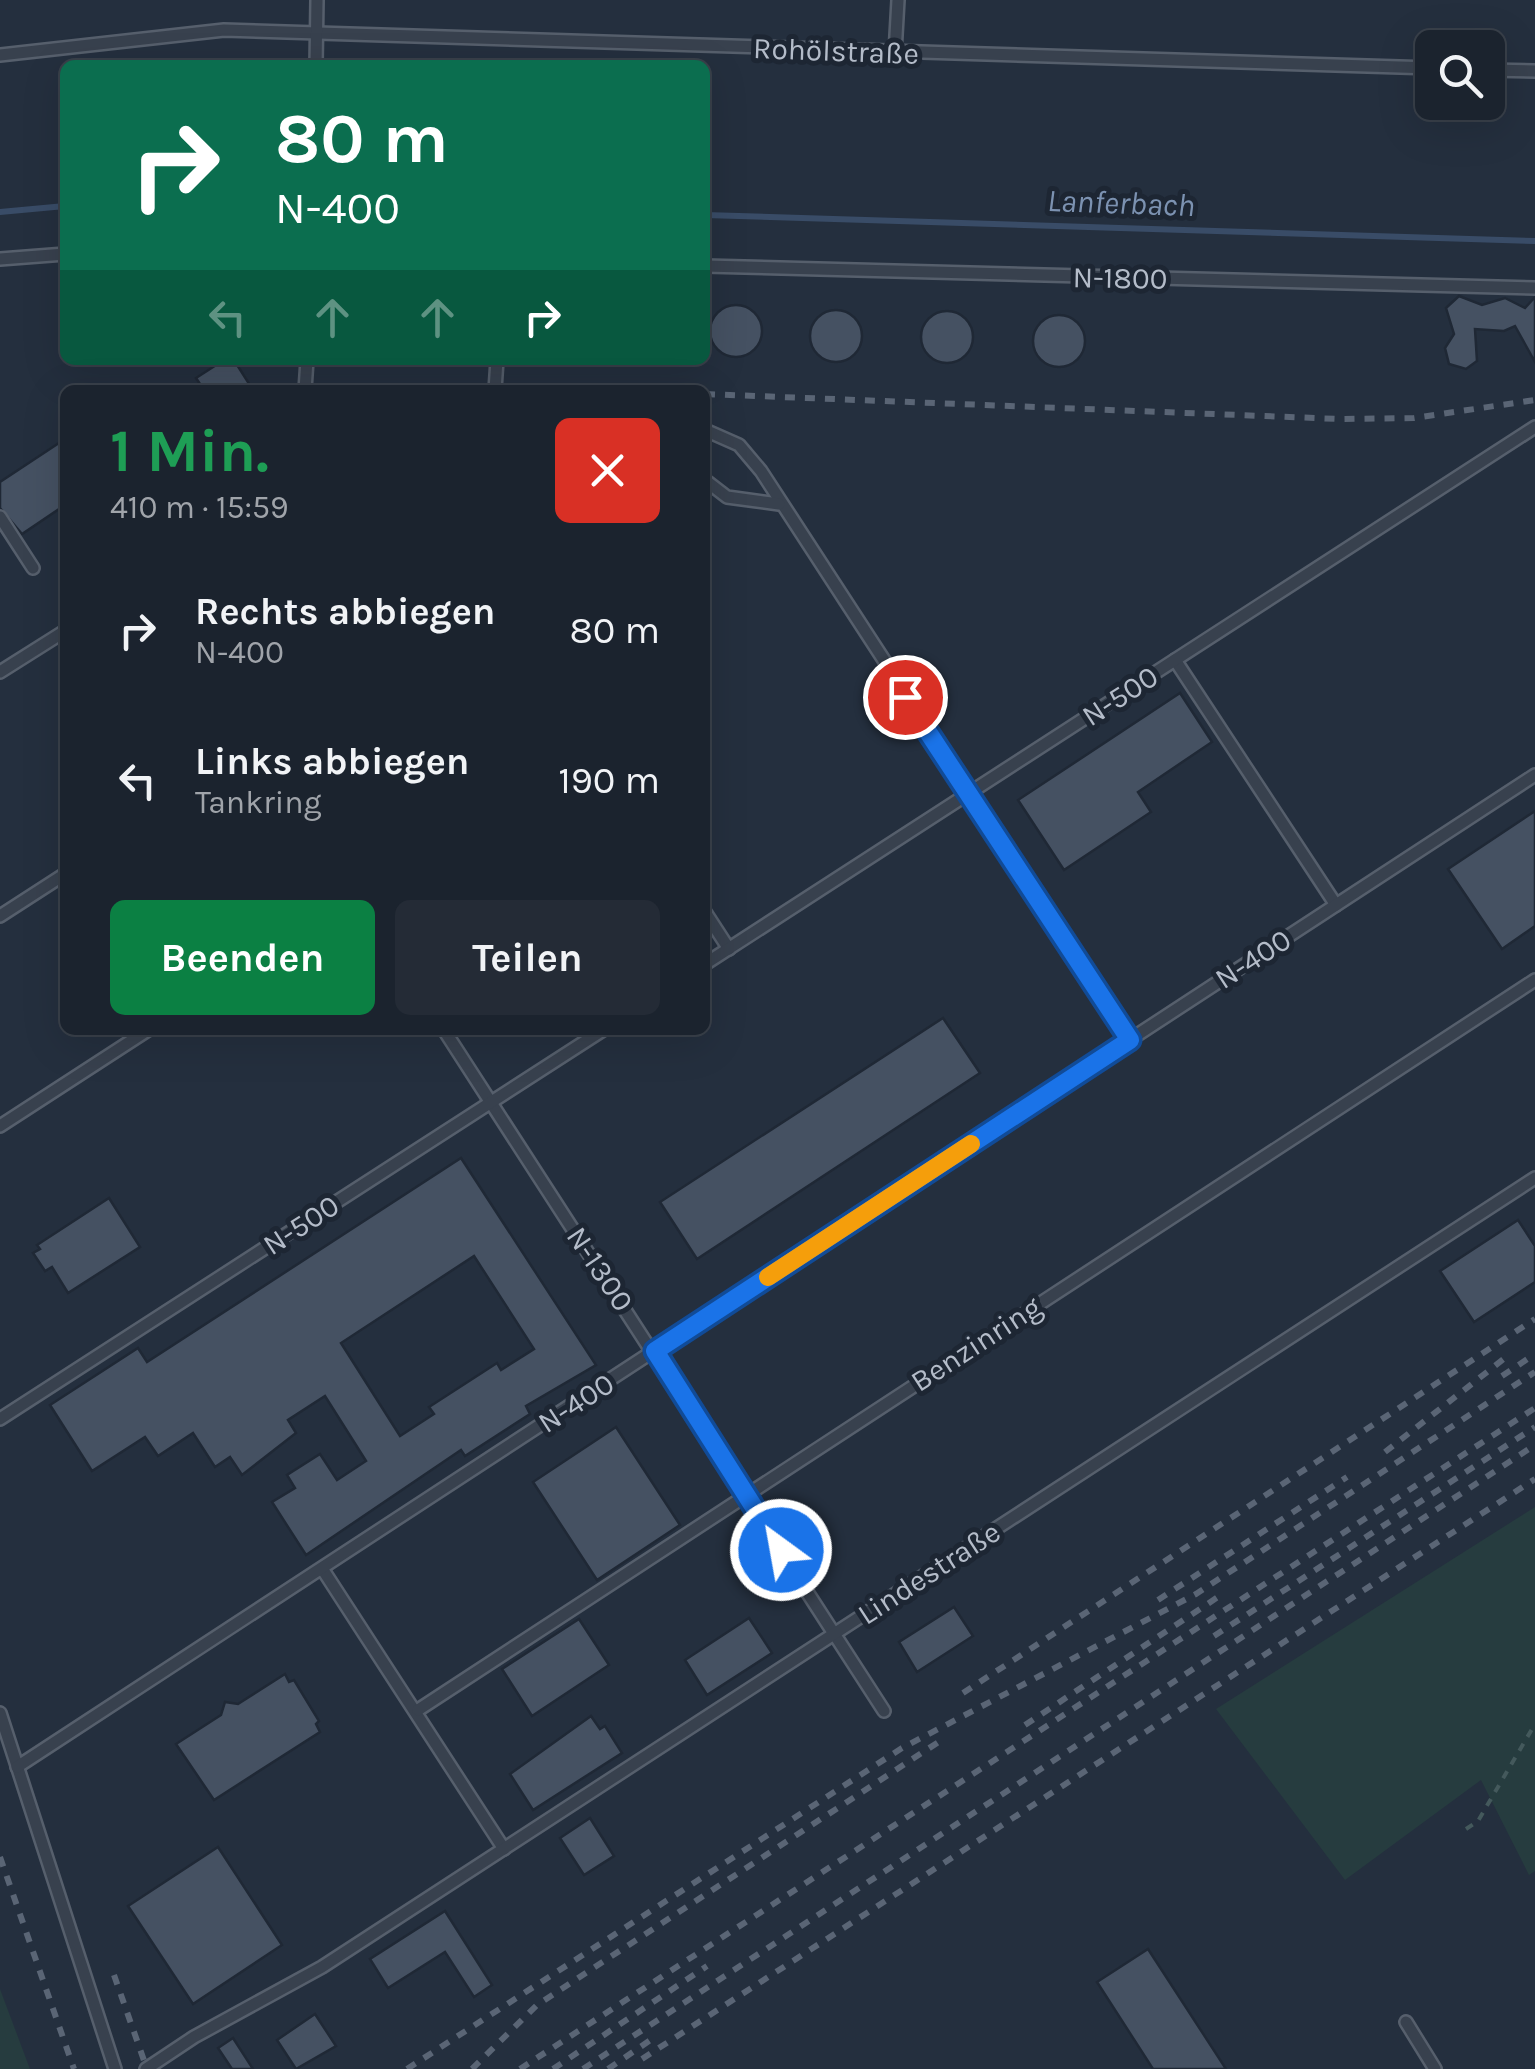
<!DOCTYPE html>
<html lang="de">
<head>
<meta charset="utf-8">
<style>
	body { margin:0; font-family:Karla,sans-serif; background:#242b36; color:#f1f3f6; height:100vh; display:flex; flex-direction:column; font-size:38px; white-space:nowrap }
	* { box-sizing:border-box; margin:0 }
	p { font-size:32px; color:#a0a4aa }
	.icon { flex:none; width:55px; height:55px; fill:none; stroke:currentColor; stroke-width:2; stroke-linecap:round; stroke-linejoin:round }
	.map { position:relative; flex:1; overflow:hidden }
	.drawer { position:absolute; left:60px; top:385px; width:650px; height:650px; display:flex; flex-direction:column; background:#1b232e; border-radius:15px; box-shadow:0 10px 40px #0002,0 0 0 2px #39404a }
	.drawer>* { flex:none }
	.guide { position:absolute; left:60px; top:60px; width:650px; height:305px; border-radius:15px; box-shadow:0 10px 40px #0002,0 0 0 2px #39404a; background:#0b6e4f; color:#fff; overflow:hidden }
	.controls { position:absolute; left:1415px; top:30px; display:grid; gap:20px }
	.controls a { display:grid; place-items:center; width:90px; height:90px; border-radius:15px; background:#1b232e; box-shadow:0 10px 40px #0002,0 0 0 2px #39404a; font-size:50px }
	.pin { position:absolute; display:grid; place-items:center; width:85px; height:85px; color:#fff; margin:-42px; border:5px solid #fff; border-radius:50%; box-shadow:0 2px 10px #0007 }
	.me { position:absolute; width:110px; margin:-55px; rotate:328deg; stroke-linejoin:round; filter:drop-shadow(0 0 8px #0008) }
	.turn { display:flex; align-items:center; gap:35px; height:210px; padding:0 50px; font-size:45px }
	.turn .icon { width:130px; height:130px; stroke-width:2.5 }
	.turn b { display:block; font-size:70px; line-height:85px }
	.lanes { display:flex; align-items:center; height:95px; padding:0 50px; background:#0003; justify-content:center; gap:50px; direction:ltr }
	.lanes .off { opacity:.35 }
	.round { display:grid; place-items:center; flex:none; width:105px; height:105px; border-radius:15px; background:#242b36 }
	.headline { display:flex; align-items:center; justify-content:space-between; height:170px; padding:0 50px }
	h1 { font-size:60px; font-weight:700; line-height:75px; color:#1e9e55 }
	.action { display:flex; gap:20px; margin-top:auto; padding:20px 50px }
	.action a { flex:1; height:115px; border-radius:15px; background:#0b8043; color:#fff; font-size:40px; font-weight:700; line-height:115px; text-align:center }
	.action a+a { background:#242b36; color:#f1f3f6 }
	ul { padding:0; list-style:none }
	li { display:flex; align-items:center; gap:30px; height:150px; padding:0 50px }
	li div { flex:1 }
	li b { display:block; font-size:38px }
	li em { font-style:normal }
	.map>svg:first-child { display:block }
	.green { fill:#263c3f }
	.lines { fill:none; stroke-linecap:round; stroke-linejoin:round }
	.stream { stroke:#394c67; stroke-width:6 }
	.building { fill:#455162; stroke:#1f2835; stroke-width:2.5; fill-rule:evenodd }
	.lane-casing { stroke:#565f6c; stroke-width:16 }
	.path { stroke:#44595c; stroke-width:4; stroke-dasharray:8 8; stroke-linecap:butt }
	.lane { stroke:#38414e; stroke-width:11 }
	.rail { stroke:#5a6575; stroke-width:6; stroke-dasharray:10 10; stroke-linecap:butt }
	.route-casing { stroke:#114b97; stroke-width:25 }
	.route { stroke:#1a73e8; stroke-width:18 }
	.slow { stroke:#f59e0b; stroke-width:18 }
	.labels { text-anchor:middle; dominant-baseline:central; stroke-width:10; stroke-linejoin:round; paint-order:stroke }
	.street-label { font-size:30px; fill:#b4bcc9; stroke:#1d2633 }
	.water-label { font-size:32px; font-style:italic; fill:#7c92b1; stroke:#1d2633 }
</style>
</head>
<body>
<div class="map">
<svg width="1535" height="2069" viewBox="0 0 1535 2069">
	<rect width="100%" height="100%" fill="#242f3e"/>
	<!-- green -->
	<g class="green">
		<polygon points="1535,1507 1535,1871 1529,1875 1481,1780 1345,1880 1216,1709"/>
		<polygon points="0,1989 30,2069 0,2069"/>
	</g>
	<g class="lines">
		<!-- stream -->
		<g class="stream">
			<polyline points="0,212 65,206"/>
			<polyline points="705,215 1535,241"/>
		</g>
	</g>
	<!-- building -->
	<g class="building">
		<polygon points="1459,296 1482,305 1505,298 1525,308 1535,297 1535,362 1515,326 1504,331 1475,329 1477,361 1466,369 1449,364 1445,348 1454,334 1446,308"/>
		<circle cx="736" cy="331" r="26"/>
		<circle cx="836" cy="336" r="26"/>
		<circle cx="947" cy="337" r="26"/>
		<circle cx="1059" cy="341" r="26"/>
		<polygon points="224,360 234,360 253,390 204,390 196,378"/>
		<polygon points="65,439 65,505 22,534 0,508 0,482"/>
		<polygon points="1180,693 1212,742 1138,792 1151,812 1064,870 1018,800"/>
		<polygon points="1535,811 1535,926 1502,949 1448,869"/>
		<polygon points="943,1018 980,1073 697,1259 660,1202"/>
		<path d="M 461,1158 L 596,1365 L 526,1406 L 530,1414 L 465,1456 L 461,1450 L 306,1555 L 272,1502 L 295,1488 L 287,1475 L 320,1454 L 337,1480 L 366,1461 L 325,1396 L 288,1420 L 296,1433 L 242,1475 L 230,1457 L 215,1467 L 193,1433 L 158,1456 L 145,1437 L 92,1471 L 50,1405 L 138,1348 L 147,1362 ZM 474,1256 L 534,1349 L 501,1370 L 497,1363 L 429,1407 L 434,1414 L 400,1436 L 341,1343 Z"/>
		<polygon points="109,1198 140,1247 68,1293 52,1267 45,1271 33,1253 40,1249 37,1245"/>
		<polygon points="1518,1220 1535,1246 1535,1282 1474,1322 1440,1271"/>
		<polygon points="616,1427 680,1525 597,1580 533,1482"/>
		<polygon points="954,1607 973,1636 917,1672 899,1642"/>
		<polygon points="749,1618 772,1653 707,1695 685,1660"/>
		<polygon points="579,1619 609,1665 532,1716 502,1669"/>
		<polygon points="285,1674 289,1682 294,1680 319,1721 316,1724 320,1732 214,1800 176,1744 221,1715 225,1702 238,1704"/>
		<polygon points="591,1716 600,1729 605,1726 622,1753 533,1810 510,1774"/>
		<polygon points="590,1818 614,1856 584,1875 560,1838"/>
		<polygon points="218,1847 282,1945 193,2004 128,1906"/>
		<polygon points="445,1911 492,1985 474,1997 445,1952 388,1988 370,1959"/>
		<polygon points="1148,1949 1226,2069 1153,2069 1097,1982"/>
		<polygon points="315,2014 336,2046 296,2069 277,2040"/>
		<polygon points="233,2038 253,2069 232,2069 218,2048"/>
	</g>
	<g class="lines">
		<defs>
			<g id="lane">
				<polyline points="895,53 898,0"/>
				<polyline points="0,55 224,30 1432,68"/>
				<polyline points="316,65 317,0"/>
				<polyline points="1488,70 1535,71"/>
				<polyline points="0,259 65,254"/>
				<polyline points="705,266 1535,288"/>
				<polyline points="305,390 307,360"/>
				<polyline points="495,390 497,360"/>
				<polyline points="705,430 739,445 761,471 1131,1040"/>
				<polyline points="705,480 727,497 779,504"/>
				<polyline points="0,517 33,568"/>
				<polyline points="1175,660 1336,905"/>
				<polyline points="0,672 65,631"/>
				<polyline points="705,912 729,949"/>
				<polyline points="0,916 65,874"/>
				<polyline points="705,964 1535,427"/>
				<polyline points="444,1030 884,1711"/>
				<polyline points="0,1126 148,1030"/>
				<polyline points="0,1419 603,1030"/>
				<polyline points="323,1570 504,1849"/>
				<polyline points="418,1710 1535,980"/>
				<polyline points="0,1713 115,2069"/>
				<polyline points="17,1767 1535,775"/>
				<polyline points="1406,2022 1435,2069"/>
				<polyline points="146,2069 194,2037 322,1967 1535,1178"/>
			</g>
		</defs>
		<!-- lane casing -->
		<use href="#lane" class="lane-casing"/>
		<!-- path -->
		<polyline class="path" points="1466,1829 1478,1821 1535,1724"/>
		<!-- lane -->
		<use href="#lane" class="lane"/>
		<!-- rail -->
		<g class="rail">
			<polyline points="705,394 1340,419 1414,418 1535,400"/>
			<polyline points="1502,1376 1535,1354"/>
			<polyline points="1385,1452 1510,1354"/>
			<polyline points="1158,1600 1347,1477"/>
			<polyline points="1214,1636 1535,1427"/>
			<polyline points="963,1693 1535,1319"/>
			<polyline points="1025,1725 1221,1595"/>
			<polyline points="0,1857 74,2069"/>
			<polyline points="114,1975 147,2069"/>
			<polyline points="642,2059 1535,1479"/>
			<polyline points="407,2069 902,1748 1196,1594 1535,1372"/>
			<polyline points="472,2069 537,2005 940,1741"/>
			<polyline points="520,2069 1535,1408"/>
			<polyline points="553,2069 707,1966"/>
			<polyline points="583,2069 1535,1445"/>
			<polyline points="608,2069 652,2039"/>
		</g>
	</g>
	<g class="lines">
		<defs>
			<polyline id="route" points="781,1550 655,1351 1130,1040 905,697"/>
		</defs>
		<!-- route casing -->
		<use href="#route" class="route-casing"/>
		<!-- route -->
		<use href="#route" class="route"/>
		<!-- slow -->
		<polyline class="slow" points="768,1277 971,1144"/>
	</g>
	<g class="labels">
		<!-- street labels -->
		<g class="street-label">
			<text transform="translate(836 51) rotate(2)">Rohölstraße</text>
			<text transform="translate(1120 278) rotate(1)">N-1800</text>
			<text transform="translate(1120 696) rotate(-33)">N-500</text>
			<text transform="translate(1253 959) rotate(-33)">N-400</text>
			<text transform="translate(301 1225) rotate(-33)">N-500</text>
			<text transform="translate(600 1269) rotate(56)">N-1300</text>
			<text transform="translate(976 1344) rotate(-33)">Benzinring</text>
			<text transform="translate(576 1403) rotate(-33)">N-400</text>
			<text transform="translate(929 1573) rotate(-33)">Lindestraße</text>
		</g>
		<!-- water labels -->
		<g class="water-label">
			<text transform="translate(1121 203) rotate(2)">Lanferbach</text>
		</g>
	</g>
</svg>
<div class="controls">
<a><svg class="icon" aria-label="search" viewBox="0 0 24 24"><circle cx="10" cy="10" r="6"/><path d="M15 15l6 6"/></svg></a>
</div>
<div class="pin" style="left:905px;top:697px;background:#d93025"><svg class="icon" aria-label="arrive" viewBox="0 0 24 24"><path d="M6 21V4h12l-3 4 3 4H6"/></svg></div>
<svg class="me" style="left:781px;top:1550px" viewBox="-20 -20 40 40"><circle r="17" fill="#1a73e8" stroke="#fff" stroke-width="3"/><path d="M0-11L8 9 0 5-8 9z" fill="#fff"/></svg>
<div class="guide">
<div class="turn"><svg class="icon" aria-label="right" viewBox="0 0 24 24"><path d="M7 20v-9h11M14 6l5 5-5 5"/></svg><div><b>80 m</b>N-400</div></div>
<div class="lanes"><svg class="icon off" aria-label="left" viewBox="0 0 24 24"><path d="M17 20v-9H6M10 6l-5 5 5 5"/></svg><svg class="icon off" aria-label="ahead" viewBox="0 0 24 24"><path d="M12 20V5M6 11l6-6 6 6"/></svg><svg class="icon off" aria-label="ahead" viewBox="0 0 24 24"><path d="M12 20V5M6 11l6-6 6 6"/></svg><svg class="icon" aria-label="right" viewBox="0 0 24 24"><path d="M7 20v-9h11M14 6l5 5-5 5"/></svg></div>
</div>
<section class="drawer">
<div class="headline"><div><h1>1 Min.</h1><p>410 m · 15:59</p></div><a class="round" style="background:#d93025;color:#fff"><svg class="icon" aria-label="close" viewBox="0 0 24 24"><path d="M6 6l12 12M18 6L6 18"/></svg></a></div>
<ul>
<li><svg class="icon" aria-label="right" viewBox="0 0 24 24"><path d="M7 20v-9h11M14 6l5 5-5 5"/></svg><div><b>Rechts abbiegen</b><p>N-400</p></div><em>80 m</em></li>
<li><svg class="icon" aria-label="left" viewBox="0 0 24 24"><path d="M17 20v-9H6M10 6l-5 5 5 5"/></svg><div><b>Links abbiegen</b><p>Tankring</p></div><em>190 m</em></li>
</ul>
<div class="action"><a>Beenden</a><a>Teilen</a></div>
</section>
</div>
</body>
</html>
